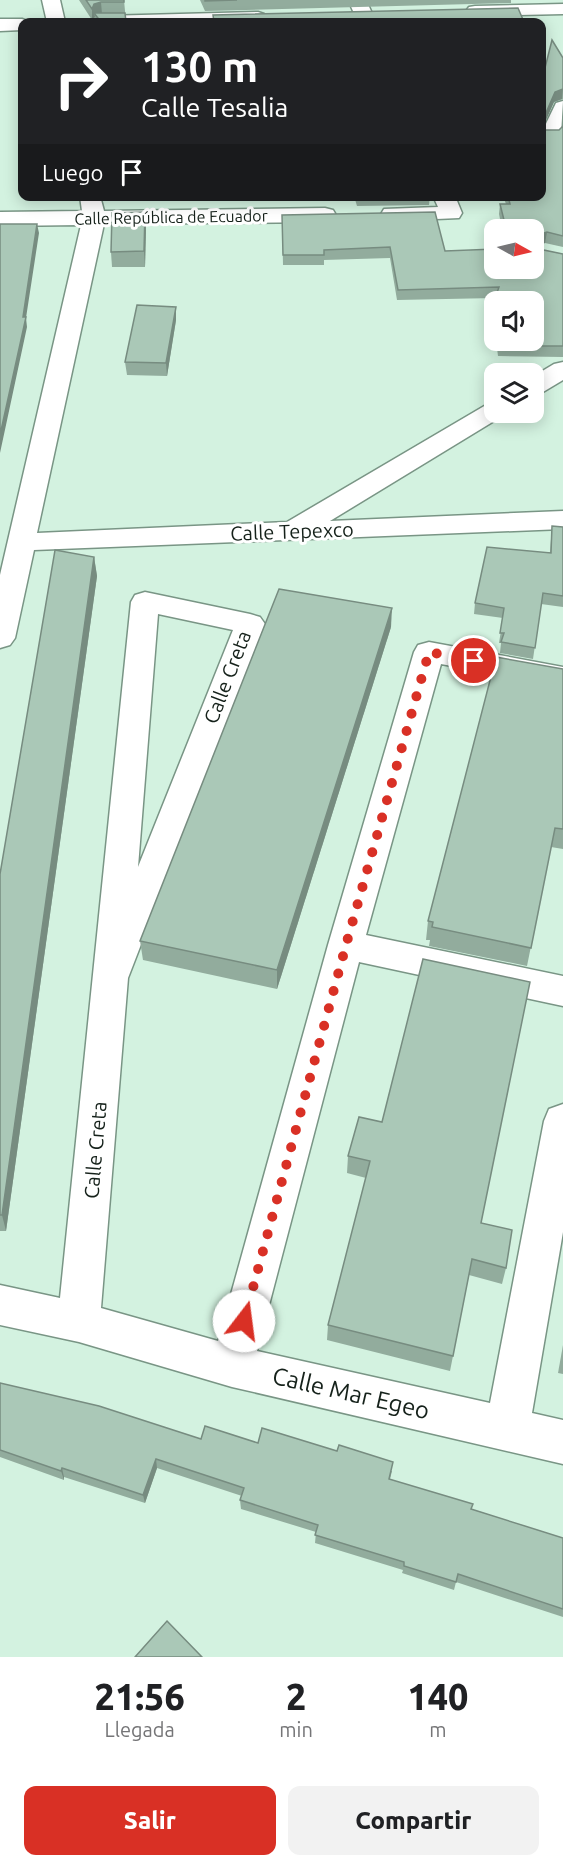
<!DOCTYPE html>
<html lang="es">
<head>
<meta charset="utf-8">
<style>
	body { margin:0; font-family:Ubuntu,sans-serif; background:#f2f2f2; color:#202124; height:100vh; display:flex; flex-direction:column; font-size:22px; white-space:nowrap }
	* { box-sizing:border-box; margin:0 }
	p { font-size:20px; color:#757577 }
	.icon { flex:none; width:33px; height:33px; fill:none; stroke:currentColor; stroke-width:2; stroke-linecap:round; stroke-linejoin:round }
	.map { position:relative; height:1657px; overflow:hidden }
	.sheet { display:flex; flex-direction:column; background:#fff; flex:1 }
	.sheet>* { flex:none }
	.top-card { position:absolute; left:18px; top:18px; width:528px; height:183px; border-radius:12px; box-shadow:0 3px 15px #0003; background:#202124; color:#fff; overflow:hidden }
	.needle { width:39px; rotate:98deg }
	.controls { position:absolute; left:484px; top:219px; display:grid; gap:12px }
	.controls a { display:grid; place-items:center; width:60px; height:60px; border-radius:12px; background:#fff; box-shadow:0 3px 15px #0003; font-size:30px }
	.pin { position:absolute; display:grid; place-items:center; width:51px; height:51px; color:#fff; margin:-26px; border:3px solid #fff; border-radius:50%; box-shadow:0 2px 6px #0007 }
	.me { position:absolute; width:66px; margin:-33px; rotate:15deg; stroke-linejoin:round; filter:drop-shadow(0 0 4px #0008) }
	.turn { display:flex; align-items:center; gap:21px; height:126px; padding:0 24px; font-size:27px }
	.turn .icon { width:78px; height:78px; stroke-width:2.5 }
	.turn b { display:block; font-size:42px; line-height:51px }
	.then { display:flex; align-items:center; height:57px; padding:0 24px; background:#0003; gap:12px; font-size:22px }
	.eta { display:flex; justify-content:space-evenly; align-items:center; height:102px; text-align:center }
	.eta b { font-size:36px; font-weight:800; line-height:42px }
	.button { display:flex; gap:12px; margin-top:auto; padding:12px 24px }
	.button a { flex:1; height:69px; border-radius:12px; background:#d93025; color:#fff; font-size:24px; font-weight:800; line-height:69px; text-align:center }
	.button a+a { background:#f2f2f2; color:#202124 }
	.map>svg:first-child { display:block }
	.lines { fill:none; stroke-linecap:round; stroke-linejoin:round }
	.street-casing { stroke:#799585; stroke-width:3 }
	.street { fill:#fff; fill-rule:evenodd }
	.wall { fill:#92ac9d }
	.shaded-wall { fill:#778c80 }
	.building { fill:#aac8b7; stroke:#778c80; stroke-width:1.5 }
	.route { stroke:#d93025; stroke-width:10; stroke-dasharray:0 18 }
	.labels { text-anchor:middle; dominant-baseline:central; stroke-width:6; stroke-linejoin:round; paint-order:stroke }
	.far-street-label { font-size:16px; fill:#15211a; stroke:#fff }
	.street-label { font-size:20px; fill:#15211a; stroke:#fff }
	.near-street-label { font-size:24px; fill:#15211a; stroke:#fff }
</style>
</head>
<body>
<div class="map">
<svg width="563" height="1657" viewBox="0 0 563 1657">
	<rect width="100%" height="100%" fill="#d3f2e0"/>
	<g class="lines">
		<defs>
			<g id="street">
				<polygon points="42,0 60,0 65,22 47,22"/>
				<polygon points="348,0 366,0 376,22 358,22"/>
				<polygon points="563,4 563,14 475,16 469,15 466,11 469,7 475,6"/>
				<polygon points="258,12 264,14 267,18 264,22 94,22 96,18 103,16"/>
				<polygon points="0,19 22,19 30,22 22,22 22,30 0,31"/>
				<polygon points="563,101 561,134 558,138 544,138 542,132 556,103"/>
				<polygon points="80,196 100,196 104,211 325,208 333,210 336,215 333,220 325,222 104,224 37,533 287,522 486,405 495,402 495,412 506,412 504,415 330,521 563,511 563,529 34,550 15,638 10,645 0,648 0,575 81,225 0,226 0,212 82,211"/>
				<polygon points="433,196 455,196 462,213 459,218 392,221 384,219 381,214 384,209 438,207"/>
				<polygon points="563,362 563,380 543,392 534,395 534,376 554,364"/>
				<path d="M 145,592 L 250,614 L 260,617 L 265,624 L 128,978 L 101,1308 L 218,1341 L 328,945 L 414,652 L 418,645 L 429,642 L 563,667 L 563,687 L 441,664 L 366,935 L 563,976 L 563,1006 L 359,962 L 257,1351 L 490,1403 L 544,1121 L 549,1109 L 563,1104 L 563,1232 L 532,1413 L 563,1420 L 563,1464 L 232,1387 L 79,1342 L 0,1325 L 0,1285 L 60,1298 L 131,602 L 135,595 ZM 158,614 L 233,630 L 138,867 Z"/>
			</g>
		</defs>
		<!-- street casing -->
		<use href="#street" class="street-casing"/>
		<!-- street -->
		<use href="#street" class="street"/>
	</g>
	<!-- wall -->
	<g class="wall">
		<polygon points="79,0 124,0 126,22 95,22 95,17 92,20"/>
		<polygon points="200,0 511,0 511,3 205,11"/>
		<polygon points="563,58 563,99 554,102 543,126 545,130 559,130 563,126 563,247 545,243 537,246 539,249 563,254 563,357 498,356 496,340 534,340 495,302 495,332 493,311 495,298 397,300 390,258 324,260 324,265 283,265 282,215 445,251 495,268 534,230 500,230 501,224 499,214 500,204 506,204 503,196 542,196 542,61 545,68"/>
		<polygon points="354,196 430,196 429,205 357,206"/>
		<polygon points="146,227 145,267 112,267 111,252"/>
		<polygon points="176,307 176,320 167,376 127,375 125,362"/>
		<polygon points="552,526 563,527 563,607 541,604 533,659 500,653 501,643 499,643 503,618 474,614 475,603 550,552"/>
		<polygon points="94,557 97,576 6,1231 0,1231 0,874"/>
		<polygon points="391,627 277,989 143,960 140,941"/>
		<polygon points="563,669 563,849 551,847 527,966 429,946 430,940 426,940 428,921"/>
		<polygon points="359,1117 481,1223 506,1268 502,1284 469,1275 450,1371 327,1340 328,1325 366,1178 347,1173 348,1156"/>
		<polygon points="563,1345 563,1374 558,1373"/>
		<polygon points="0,1383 201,1439 258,1443 392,1471 390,1479 471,1509 563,1538 563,1617 456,1582 454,1590 402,1573 403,1570 315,1543 316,1532 241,1509 240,1500 242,1496 157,1468 145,1503 64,1477 64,1480 0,1457"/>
	</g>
	<!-- shaded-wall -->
	<g class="shaded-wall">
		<polygon points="101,2 102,14 94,13 95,17 92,20 92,9 94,4"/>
		<polygon points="563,89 562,99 554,102 542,129 542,122 555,92"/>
		<polygon points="145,212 146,227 145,267 144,251"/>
		<polygon points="37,224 39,233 26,318 27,327 0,453 0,435 23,317"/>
		<polygon points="547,232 545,243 536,246 534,243 537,235"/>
		<polygon points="176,307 176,320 167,376 166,363"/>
		<polygon points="94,557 97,576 6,1231 2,1215"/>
		<polygon points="392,608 391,627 277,989 277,970"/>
		<polygon points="156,1459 157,1468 145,1503 143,1495"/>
		<polygon points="62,1468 64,1477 64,1480 61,1471"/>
	</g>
	<!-- building -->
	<g class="building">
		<polygon points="86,0 124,0 124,2 101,2 94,4 92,9"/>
		<polygon points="205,0 237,0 205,1"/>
		<polygon points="518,8 524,22 214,22 213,15"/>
		<polygon points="94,13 125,13 126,22 101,22"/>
		<polygon points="552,40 563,58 563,89 555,92 542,122 542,61 545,68"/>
		<polygon points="542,123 545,130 559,130 563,126 563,236 547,232 537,235 534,243 539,249 563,254 563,346 499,346 498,340 534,340 534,302 495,302 495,310 494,301 499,287 398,290 390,247 324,250 324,255 283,255 282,215 435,212 445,251 495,249 495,268 534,268 534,230 502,230 501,224 505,224 500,204 510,204 508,196 542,196"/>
		<polygon points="145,212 144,251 111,252 112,213"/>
		<polygon points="0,224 37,224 23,317 26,317 0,435"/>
		<polygon points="137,305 176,307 166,363 125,362"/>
		<polygon points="552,526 563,527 563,596 543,593 535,648 501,642 504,633 500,633 504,608 475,603 487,547 551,553"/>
		<polygon points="55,550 94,557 2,1215 0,1215 0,874"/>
		<polygon points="279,589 392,608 277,970 140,941"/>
		<polygon points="496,657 563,669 563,829 555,828 531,948 432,927 433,922 428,921"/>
		<polygon points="423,959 530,982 481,1223 512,1230 506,1268 472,1259 453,1356 328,1325 370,1161 348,1156 359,1117 382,1122"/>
		<polygon points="0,1383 99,1406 201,1439 205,1426 258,1443 262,1428 337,1451 339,1445 393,1462 389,1479 473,1504 471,1509 563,1538 563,1609 458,1574 456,1582 404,1566 404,1562 315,1535 318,1525 240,1500 244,1488 156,1459 143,1495 62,1468 61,1471 0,1450"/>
		<polygon points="167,1621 202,1657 135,1657"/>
	</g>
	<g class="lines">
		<!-- route -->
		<polyline class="route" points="244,1321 346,945 429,652 474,661"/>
	</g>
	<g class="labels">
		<!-- far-street labels -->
		<g class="far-street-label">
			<text transform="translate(171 217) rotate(-1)">Calle República de Ecuador</text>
		</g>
		<!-- street labels -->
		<g class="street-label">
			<text transform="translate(292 531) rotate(-2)">Calle Tepexco</text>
			<text transform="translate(227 677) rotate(-69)">Calle Creta</text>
			<text transform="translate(95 1150) rotate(-85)">Calle Creta</text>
		</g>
		<!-- near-street labels -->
		<g class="near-street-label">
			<text transform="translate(351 1393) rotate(13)">Calle Mar Egeo</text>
		</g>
	</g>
</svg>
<div class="controls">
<a><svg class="needle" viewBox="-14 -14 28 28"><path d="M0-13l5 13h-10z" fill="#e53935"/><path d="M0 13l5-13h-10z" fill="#757577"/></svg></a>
<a><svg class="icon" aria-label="sound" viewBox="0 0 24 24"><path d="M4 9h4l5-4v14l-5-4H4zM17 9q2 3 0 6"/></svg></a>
<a><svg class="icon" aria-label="layers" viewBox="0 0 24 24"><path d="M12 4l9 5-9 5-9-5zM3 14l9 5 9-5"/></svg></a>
</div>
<div class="pin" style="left:474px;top:661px;background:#d93025"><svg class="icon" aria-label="arrive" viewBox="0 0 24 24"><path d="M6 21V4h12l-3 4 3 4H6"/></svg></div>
<svg class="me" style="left:244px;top:1321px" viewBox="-20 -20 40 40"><circle r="19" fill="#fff"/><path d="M0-13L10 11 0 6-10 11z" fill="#d93025"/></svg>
<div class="top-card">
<div class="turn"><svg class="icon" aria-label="right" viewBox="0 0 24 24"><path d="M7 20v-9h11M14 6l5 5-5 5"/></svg><div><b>130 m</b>Calle Tesalia</div></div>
<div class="then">Luego<svg class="icon" aria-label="arrive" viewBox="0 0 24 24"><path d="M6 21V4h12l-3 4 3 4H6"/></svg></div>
</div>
</div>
<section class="sheet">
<div class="eta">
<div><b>21:56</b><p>Llegada</p></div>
<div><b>2</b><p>min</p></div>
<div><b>140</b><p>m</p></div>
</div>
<div class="button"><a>Salir</a><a>Compartir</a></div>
</section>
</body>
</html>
